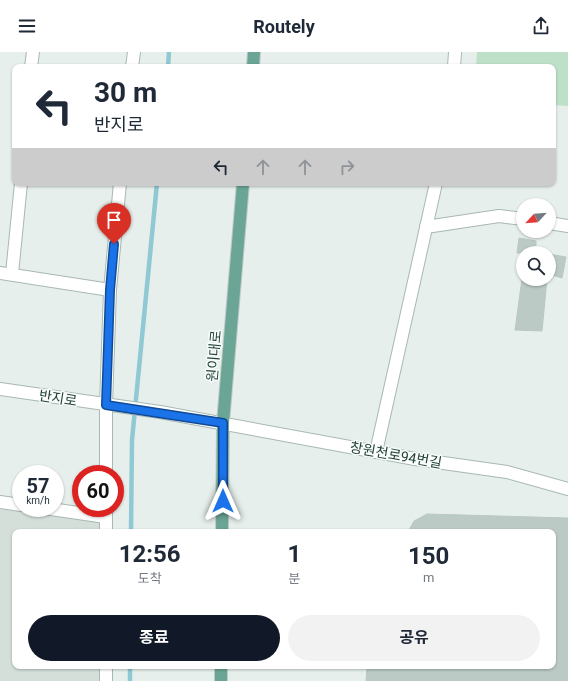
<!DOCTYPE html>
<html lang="ko">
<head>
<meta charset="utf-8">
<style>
	body { margin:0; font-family:Roboto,"Noto Sans KR",sans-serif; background:#f2f2f3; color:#1f2937; height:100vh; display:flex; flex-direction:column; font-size:15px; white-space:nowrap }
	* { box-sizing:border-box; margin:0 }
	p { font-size:13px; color:#747a83 }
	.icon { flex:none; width:22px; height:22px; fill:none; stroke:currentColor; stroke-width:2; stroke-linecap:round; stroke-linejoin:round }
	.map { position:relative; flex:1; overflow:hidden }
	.sheet { position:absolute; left:12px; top:477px; width:544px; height:140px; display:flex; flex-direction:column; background:#fff; border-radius:8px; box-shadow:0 1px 3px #0004 }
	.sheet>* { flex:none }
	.top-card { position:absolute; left:12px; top:12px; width:544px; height:122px; border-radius:8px; box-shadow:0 1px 3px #0004; background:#fff; color:#1f2937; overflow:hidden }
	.needle { width:26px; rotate:244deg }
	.buttons { position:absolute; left:516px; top:146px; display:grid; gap:8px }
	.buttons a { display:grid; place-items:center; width:40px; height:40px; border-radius:50%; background:#fff; box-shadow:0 1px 3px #0004; font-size:20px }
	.speed { position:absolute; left:12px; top:413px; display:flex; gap:8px; font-size:20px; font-weight:700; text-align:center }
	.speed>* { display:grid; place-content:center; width:52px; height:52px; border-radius:50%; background:#fff; box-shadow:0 1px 3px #0004; line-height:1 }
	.speed small { font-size:10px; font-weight:400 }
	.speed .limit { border:6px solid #d22; background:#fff; color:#111 }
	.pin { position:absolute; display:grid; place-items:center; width:34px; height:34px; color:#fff; margin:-41px -17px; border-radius:50% 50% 50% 0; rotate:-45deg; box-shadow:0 0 4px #0007 }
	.pin .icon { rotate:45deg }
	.me { position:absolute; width:44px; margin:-22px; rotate:0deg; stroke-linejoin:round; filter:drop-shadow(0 0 3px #0008) }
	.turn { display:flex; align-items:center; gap:14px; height:84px; padding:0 16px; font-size:18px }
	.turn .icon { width:52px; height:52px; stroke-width:2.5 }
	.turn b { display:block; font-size:28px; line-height:34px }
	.lanes { display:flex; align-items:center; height:38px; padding:0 16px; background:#0003; justify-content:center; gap:20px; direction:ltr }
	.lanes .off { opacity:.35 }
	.eta { display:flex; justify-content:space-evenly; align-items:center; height:68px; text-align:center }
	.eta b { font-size:24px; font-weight:700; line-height:28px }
	.button { display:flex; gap:8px; margin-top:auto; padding:8px 16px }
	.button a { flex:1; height:46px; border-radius:24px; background:#111827; color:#fff; font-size:16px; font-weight:700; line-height:46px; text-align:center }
	.button a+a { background:#f2f2f3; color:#1f2937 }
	header { display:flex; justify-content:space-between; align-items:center; height:52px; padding:0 16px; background:#fff; font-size:18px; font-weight:700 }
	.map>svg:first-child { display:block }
	.built { fill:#d4dfda }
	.green { fill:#bfe0c8 }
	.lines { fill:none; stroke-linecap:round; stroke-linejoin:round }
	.stream { stroke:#8ec9d4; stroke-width:4.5 }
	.building { fill:#bbcac4; stroke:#b8c9c2 }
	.minor-casing { stroke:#a8b8b2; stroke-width:14 }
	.tertiary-casing { stroke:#a8b8b2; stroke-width:14 }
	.primary-casing { stroke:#c2cac8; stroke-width:14 }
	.minor { stroke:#fff; stroke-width:12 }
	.tertiary { stroke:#fff; stroke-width:12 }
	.primary { stroke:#6aa596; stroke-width:12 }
	.route-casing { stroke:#114b97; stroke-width:10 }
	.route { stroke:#1a73e8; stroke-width:7 }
	.labels { text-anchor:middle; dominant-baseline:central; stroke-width:3; stroke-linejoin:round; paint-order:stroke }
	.street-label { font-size:14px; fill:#24423a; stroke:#f7fbf9 }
</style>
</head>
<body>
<header><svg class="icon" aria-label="menu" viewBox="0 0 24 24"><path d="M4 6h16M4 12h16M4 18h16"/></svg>Routely<svg class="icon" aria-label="share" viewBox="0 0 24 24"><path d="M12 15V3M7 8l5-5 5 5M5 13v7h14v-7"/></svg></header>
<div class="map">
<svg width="568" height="629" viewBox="0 0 568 629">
	<rect width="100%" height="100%" fill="#e6efeb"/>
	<!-- built -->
	<polygon class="built" points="0,456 100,470 100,480 15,480 15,614 99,614 99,629 0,629"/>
	<!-- green -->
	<polygon class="green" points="477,0 568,0 568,54 553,53 553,15 476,15"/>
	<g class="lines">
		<!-- stream -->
		<g class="stream">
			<polyline points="168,15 169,0"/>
			<polyline points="131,480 132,388 157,131"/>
			<polyline points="130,629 130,614"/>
		</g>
	</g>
	<!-- building -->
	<g class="building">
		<polygon points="519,186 536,189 536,201 517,201"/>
		<polygon points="549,202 566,205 562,226 549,222"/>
		<polygon points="522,227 547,227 542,279 515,278"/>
		<polygon points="427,462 568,466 568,629 366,629 367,614 553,614 553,480 408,480 414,469"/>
	</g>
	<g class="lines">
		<defs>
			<g id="minor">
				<polyline points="31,15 33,0"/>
				<polyline points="132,15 134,0"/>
				<polyline points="454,15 455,0"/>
				<polyline points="549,171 568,174"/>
				<polyline points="426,175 499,164 523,167"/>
				<polyline points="0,221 110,238"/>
				<polyline points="12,222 21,131"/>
				<polyline points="376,400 436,131"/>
				<polyline points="106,422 106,353 110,238 120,131"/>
				<polyline points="0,450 21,453"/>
				<polyline points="44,456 106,465"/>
				<polyline points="106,480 106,456"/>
				<polyline points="106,629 106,614"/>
			</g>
			<polyline id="tertiary" points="0,337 160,360 415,407 507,420 568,437"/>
			<g id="primary">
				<polyline points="253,15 254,0"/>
				<polyline points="222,480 223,371 243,131"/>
				<polyline points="221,629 221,614"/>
			</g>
		</defs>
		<!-- minor casing -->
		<use href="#minor" class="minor-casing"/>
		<!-- tertiary casing -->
		<use href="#tertiary" class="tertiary-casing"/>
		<!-- primary casing -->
		<use href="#primary" class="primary-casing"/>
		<!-- minor -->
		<use href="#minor" class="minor"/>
		<!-- tertiary -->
		<use href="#tertiary" class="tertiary"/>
		<!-- primary -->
		<use href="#primary" class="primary"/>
	</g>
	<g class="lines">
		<defs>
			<polyline id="route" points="114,192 110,238 106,353 223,371 223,449"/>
		</defs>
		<!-- route casing -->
		<use href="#route" class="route-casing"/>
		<!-- route -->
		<use href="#route" class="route"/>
	</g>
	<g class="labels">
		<!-- street labels -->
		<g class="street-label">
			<text transform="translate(214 304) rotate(-85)">원이대로</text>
			<text transform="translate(58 346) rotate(9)">반지로</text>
			<text transform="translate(396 403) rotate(10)">창원천로94번길</text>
		</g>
	</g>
</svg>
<div class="buttons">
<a><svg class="needle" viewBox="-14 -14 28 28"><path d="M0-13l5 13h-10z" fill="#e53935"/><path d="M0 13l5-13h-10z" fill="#747a83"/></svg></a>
<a><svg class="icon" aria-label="search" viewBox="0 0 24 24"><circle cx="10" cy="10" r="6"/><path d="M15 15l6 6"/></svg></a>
</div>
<div class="speed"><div>57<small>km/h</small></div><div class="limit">60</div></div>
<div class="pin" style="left:114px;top:192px;background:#d93025"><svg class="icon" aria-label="arrive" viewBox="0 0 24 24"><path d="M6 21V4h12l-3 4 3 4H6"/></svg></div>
<svg class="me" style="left:223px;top:449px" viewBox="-20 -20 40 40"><path d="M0-17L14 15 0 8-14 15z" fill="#1a73e8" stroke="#fff" stroke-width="4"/></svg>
<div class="top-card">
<div class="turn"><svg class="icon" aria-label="left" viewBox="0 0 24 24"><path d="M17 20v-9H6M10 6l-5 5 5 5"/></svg><div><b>30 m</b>반지로</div></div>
<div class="lanes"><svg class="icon" aria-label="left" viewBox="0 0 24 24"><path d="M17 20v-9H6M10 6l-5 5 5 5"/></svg><svg class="icon off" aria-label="ahead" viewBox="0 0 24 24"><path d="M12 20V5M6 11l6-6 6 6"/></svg><svg class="icon off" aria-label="ahead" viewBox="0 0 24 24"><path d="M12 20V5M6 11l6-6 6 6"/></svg><svg class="icon off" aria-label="right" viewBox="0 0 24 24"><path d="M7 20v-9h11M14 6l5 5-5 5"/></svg></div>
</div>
<section class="sheet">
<div class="eta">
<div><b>12:56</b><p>도착</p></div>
<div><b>1</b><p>분</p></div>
<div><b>150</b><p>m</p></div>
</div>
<div class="button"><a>종료</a><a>공유</a></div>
</section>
</div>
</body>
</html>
